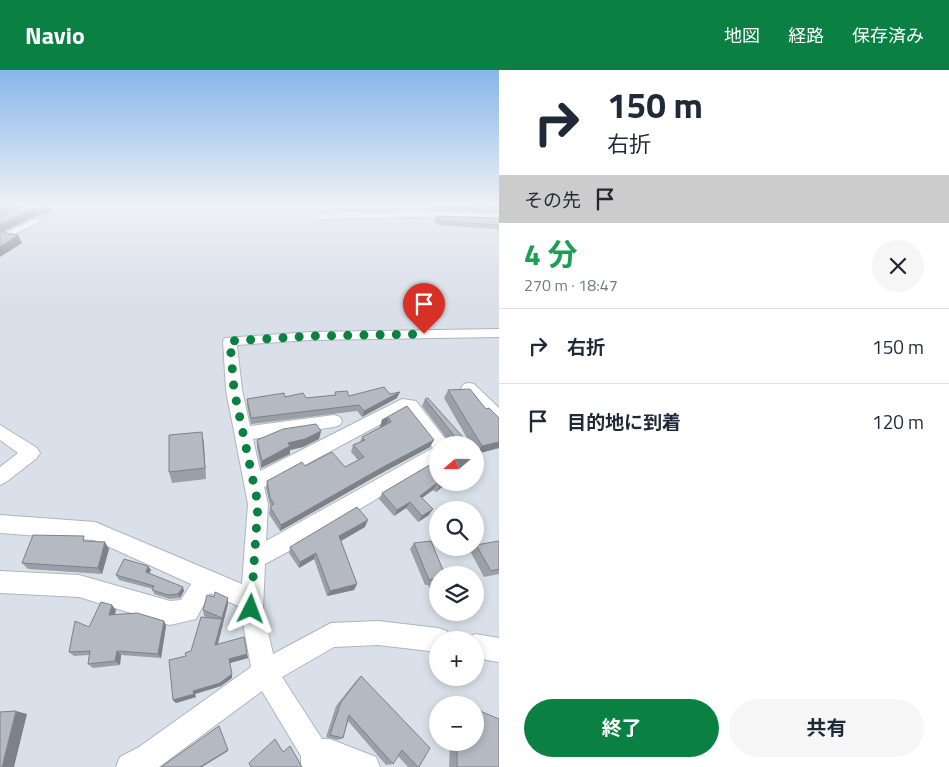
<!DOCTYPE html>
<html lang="ja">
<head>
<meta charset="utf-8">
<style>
	body { margin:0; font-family:"Titillium Web","Noto Sans JP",sans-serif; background:#f6f6f7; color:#1f2937; height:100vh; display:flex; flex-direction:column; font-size:19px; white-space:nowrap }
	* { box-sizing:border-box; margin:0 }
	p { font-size:16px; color:#747a83 }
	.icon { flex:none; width:28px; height:28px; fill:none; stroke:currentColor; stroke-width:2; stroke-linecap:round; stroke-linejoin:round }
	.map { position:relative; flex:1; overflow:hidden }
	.details { display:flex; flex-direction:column; background:#fff; width:450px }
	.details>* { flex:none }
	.top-card { background:#fff; color:#1f2937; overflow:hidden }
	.needle { width:32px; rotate:250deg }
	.controls { position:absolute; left:429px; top:366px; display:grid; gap:10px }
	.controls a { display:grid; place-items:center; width:55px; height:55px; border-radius:50%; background:#fff; box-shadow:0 2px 8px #0003; font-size:25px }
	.pin { position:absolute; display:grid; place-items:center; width:42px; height:42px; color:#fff; margin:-51px -21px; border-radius:50% 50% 50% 0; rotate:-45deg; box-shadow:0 0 5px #0007 }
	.pin .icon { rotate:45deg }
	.me { position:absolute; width:55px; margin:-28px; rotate:3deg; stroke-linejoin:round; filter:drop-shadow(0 0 4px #0008) }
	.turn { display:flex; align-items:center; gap:18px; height:105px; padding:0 25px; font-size:22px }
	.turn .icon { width:65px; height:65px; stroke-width:2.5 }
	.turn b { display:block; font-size:35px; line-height:42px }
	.then { display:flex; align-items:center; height:48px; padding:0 25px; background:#0003; gap:10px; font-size:19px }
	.round { display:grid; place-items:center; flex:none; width:52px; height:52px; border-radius:26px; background:#f6f6f7 }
	.head { display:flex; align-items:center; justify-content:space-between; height:85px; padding:0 25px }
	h1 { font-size:30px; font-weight:700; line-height:38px; color:#1e9e55 }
	.button { display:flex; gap:10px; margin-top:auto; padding:10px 25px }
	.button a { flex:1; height:58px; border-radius:30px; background:#0b8043; color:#fff; font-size:20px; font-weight:700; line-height:58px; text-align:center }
	.button a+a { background:#f6f6f7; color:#1f2937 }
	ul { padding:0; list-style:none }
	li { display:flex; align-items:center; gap:15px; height:75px; padding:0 25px; border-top:1px solid #e0e1e3 }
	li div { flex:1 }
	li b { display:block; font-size:19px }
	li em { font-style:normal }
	header { display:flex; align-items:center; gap:30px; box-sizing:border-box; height:70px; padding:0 25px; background:#0b8043; color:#fff }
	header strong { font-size:24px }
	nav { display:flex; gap:28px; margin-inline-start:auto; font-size:18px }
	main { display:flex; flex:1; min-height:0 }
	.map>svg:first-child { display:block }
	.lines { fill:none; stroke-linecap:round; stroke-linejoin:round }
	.minor-casing { stroke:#afb5bd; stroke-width:2 }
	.minor { fill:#fff; fill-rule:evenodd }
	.wall { fill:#9b9fa7 }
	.shaded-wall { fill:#7e8288 }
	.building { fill:#b4b9c2; stroke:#7e8288 }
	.route { stroke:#0b8043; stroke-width:9; stroke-dasharray:0 16.2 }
</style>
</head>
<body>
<header>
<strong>Navio</strong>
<nav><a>地図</a><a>経路</a><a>保存済み</a></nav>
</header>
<main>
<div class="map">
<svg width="499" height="697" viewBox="0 0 499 697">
	<rect width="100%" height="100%" fill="#dae0e9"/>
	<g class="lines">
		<defs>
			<g id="minor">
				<polygon points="415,141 499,144 499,150 415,147 318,149 314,146 318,143"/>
				<polygon points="36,148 44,150 11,166 3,164"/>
				<path d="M 499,259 L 499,267 L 311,270 L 237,275 L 242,320 L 250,356 L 334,345 L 340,347 L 342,351 L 340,355 L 334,357 L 253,369 L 260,401 L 402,329 L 416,331 L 450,375 L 438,375 L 438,392 L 293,479 L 265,494 L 263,539 L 273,584 L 331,553 L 378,551 L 438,558 L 447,561 L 450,570 L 438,570 L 438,582 L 378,575 L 334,577 L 282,607 L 322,669 L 330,669 L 376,687 L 380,697 L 301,697 L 301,686 L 262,621 L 159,697 L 116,697 L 120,687 L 139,677 L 251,597 L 240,537 L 210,523 L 196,549 L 170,555 L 79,527 L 0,523 L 0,501 L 79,505 L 170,531 L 181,530 L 191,514 L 94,470 L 0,463 L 0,445 L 95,452 L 242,514 L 248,434 L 226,320 L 223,271 L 225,268 L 311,262 ZM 405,341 L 433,378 L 266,471 L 268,434 L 264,417 Z"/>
				<polygon points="469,313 474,314 499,338 499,354 493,352 464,322 461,318 464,314"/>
				<polygon points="0,355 37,378 40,383 37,388 6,412 0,415 0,397 18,383 0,370"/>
				<polygon points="475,564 499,568 499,592 475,588 475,570 465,570"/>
			</g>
		</defs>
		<!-- minor casing -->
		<use href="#minor" class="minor-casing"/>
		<!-- minor -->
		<use href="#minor" class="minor"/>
	</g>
	<!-- wall -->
	<g class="wall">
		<polygon points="440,135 499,135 499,142 428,140 430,136 441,136"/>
		<polygon points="436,146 499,148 499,162 497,159 438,155 434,150"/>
		<polygon points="448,320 486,339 499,348 499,378 476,384 475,381 475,375 471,375 444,328"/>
		<polygon points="335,322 349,326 390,324 397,328 362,347 357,341 251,354 247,335 247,329 285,327 306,328 335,325"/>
		<polygon points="425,329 470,375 441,375 444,370 447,369 422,336"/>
		<polygon points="407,336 430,377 380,404 280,461 269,444 270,437 271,436 270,435 266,418 267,411 305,396 345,397 358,390 351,382 353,375 360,372 362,367 382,356 380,357 382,350"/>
		<polygon points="321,361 319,369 303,377 290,380 290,384 261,398 257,378 257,370"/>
		<polygon points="202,362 206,409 172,413 169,402"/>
		<polygon points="438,412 448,412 436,422 433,420 422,428 429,445 418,452 406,438 394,446 379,429 382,423"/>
		<polygon points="365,457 341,471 357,514 354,520 327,526 314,489 299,498 289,483 290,477"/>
		<polygon points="87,471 109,479 102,504 28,499 22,493"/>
		<polygon points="499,471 499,504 484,507 470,481 474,478 475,478 476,475"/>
		<polygon points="414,473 438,505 438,531 435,531 428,515 425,515 410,479"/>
		<polygon points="151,500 149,503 184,521 180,528 170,529 154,524 153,519 119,510 116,505"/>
		<polygon points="214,527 228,528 228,534 218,574 247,584 248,588 230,593 232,608 221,616 195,624 196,627 176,633 173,630 186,586 191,581 209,548 204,546 203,540"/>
		<polygon points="116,540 115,545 164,551 166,556 161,588 121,585 120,595 93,598 88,594 89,585 74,586 69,582 89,557"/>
		<polygon points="361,606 419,697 408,697 398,686 393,694 386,695 348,651 343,668 338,670 326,667 336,636 356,611"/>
		<polygon points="450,672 475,672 499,697 449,697"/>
	</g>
	<!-- shaded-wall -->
	<g class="shaded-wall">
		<polygon points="4,135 26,135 0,145 0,137"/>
		<polygon points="44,135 54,135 50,137 52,141 47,143 47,144 35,146 3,162 5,167 0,169 0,155 32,139 42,136"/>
		<polygon points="18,165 22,173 0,187 0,177"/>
		<polygon points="400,322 397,328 362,347 364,341"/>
		<polygon points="389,348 386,355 380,357 382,350"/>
		<polygon points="321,361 319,369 303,377 290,380 290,384 261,398 262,391 288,373"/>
		<polygon points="202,362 204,374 206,409 205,398"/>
		<polygon points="434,370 430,377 380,404 280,461 281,455 383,397"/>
		<polygon points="499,372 499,378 476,384 482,376"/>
		<polygon points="444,412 448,412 436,422 440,416"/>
		<polygon points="437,413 433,420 416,432 420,426"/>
		<polygon points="410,432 406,438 394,446 397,440"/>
		<polygon points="433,439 429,445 418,452 422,446"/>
		<polygon points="368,450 365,457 337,473 339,466"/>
		<polygon points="105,472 109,479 102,504 98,498"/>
		<polygon points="316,483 314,489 299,498 300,492"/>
		<polygon points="148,496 151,500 148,506 146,502"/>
		<polygon points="357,514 354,520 327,526 330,521"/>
		<polygon points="183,517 184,521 180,528 178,524"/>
		<polygon points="228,528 228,534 223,553 222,548"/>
		<polygon points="112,535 116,540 113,550 109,545"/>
		<polygon points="222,549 223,554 216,579 215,575"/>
		<polygon points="164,551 166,556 161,588 158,584"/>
		<polygon points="117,581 121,585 120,595 115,591"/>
		<polygon points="247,584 248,588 230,593 229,589"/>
		<polygon points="232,604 232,608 221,616 195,624 196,627 176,633 173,630"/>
		<polygon points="16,641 27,644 14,697 2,697"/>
		<polygon points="219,656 228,681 202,697 200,697"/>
	</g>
	<!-- building -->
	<g class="building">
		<polygon points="28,135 45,135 42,136 45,137 32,139 0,155 0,146"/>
		<polygon points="445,135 499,135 499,138 430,136 446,136"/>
		<polygon points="436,146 499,148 499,156 498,155 439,151"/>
		<polygon points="0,162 18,165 0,177"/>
		<polygon points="384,317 390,324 400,322 364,341 359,335 251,348 247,329 284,323 285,327 303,323 306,328 336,325 335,322 347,321 349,326"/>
		<polygon points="470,319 486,339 489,338 499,348 499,372 482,376 448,320"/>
		<polygon points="428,328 470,375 444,375 444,370 456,368 425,329"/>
		<polygon points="407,336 434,370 383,397 281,455 270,437 274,434 270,428 267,411 302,392 305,396 332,382 345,397 364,387 353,375 365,370 362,367 391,352 389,348 382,350"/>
		<polygon points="316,354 321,361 305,369 288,373 290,376 262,391 257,370 283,359"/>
		<polygon points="202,362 205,398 169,402 169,365"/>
		<polygon points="438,390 438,412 444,412 440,416 437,413 420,426 433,439 422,446 410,432 397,440 382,423"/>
		<polygon points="357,437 368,450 339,466 357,514 330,521 316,483 300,492 290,477"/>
		<polygon points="33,465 84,466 83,471 105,472 98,498 22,493"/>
		<polygon points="431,471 445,505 438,505 438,521 433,509 429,510 414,473"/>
		<polygon points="499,471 499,499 491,501 476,475"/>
		<polygon points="124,489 148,496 146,502 183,517 178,524 168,525 152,520 154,516 116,505"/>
		<polygon points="215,522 228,528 222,548 203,540 207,525 214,527"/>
		<polygon points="101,532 112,535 109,545 137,543 164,551 158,584 117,581 115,591 88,594 90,581 69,582 75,551 89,557"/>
		<polygon points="201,547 222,549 215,575 244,567 247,584 229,589 232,604 220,613 193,621 194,624 173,630 169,590 186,586 185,583 191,581"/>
		<polygon points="361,606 430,678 419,697 418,697 402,680 393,694 349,645 343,668 330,665 341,632"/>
		<polygon points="475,639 499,649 499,697 457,697 457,672 475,672"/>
		<polygon points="16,641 2,697 0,697 0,642"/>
		<polygon points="219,656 228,680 200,697 161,697"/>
		<polygon points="275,669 283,682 290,676 302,697 251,697 249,693"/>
	</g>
	<!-- sky -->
	<linearGradient id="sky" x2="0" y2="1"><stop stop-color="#88b6ea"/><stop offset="0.58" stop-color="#eef1f5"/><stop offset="1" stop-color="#eef1f5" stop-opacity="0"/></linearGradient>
	<rect width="499" height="233" fill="url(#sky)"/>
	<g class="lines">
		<!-- route -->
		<polyline class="route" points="251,539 258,434 234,320 230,271 311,266 424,264"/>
	</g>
</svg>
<div class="controls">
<a><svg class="needle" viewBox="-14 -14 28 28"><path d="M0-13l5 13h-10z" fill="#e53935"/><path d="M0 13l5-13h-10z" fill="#747a83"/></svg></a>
<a><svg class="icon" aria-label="search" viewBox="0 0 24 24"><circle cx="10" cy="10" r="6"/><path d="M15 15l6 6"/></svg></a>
<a><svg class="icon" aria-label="layers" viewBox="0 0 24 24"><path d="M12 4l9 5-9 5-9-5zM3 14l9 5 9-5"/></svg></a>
<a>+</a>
<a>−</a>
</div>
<div class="pin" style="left:424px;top:264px;background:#d93025"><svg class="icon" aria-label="arrive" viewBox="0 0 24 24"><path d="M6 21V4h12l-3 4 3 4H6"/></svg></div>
<svg class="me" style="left:251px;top:539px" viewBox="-20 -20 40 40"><path d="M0-17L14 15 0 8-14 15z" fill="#0b8043" stroke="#fff" stroke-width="4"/></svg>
</div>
<section class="details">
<div class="top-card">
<div class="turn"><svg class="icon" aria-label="right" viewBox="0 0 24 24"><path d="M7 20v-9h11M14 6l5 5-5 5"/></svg><div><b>150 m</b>右折</div></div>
<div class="then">その先<svg class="icon" aria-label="arrive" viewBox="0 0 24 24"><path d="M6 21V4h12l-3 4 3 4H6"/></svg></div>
</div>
<div class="head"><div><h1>4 分</h1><p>270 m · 18:47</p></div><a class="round"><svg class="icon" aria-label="close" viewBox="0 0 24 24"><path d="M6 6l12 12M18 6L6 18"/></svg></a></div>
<ul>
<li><svg class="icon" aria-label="right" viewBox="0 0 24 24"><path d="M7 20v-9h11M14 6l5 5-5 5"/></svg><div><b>右折</b></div><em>150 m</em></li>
<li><svg class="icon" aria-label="arrive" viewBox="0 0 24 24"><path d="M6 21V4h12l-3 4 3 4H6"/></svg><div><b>目的地に到着</b></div><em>120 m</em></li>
</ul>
<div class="button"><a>終了</a><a>共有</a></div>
</section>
</main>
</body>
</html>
